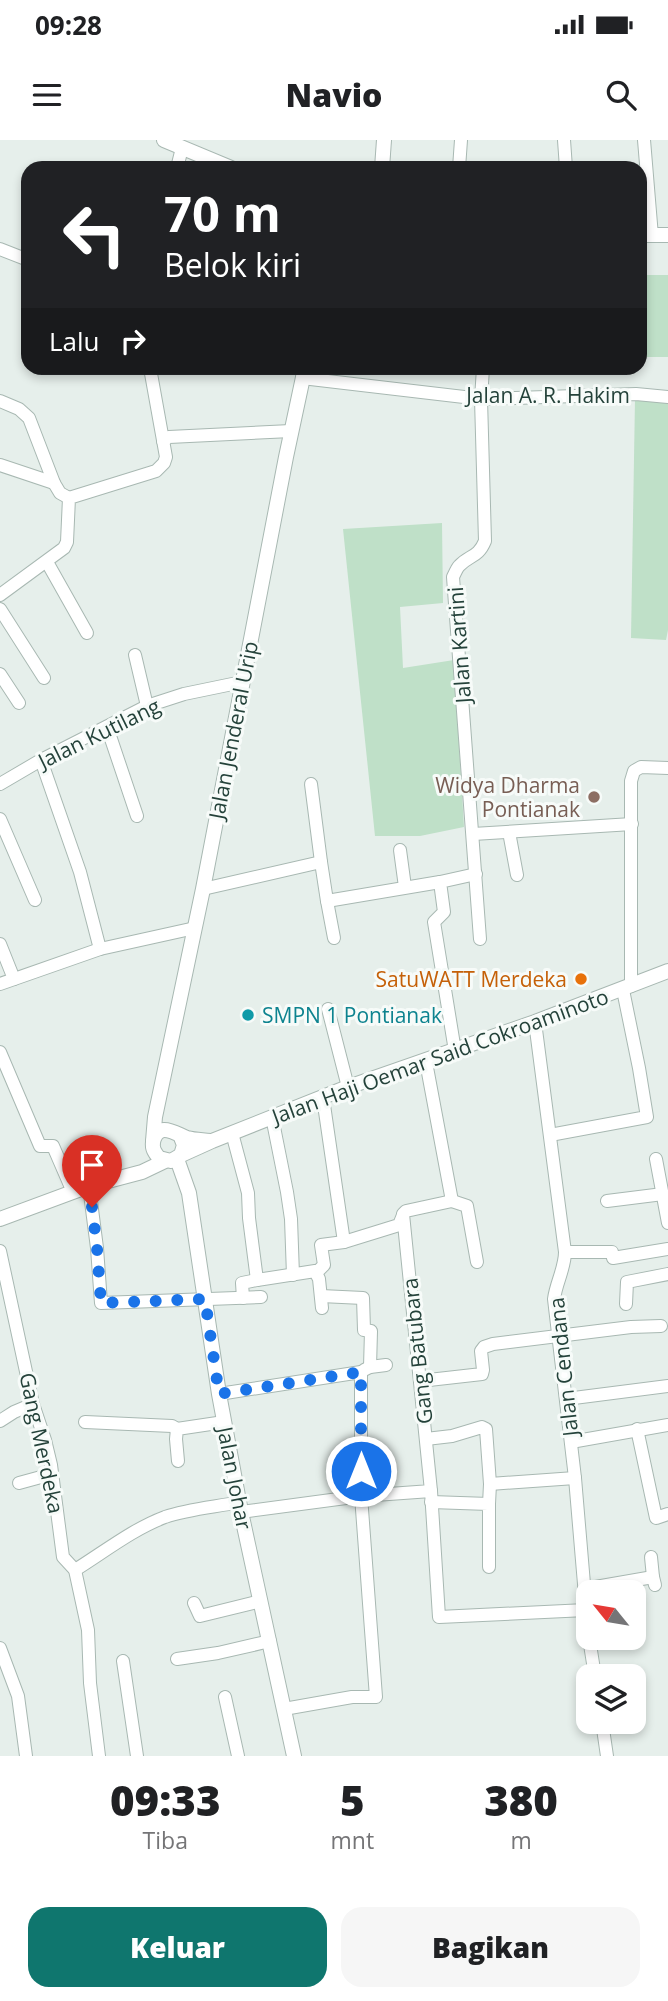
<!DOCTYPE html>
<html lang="id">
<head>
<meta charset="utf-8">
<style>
	body { margin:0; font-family:"Open Sans",sans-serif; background:#f6f6f6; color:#202124; height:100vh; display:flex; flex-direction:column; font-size:26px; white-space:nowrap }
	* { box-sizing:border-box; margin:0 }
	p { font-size:23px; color:#757577 }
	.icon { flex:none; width:38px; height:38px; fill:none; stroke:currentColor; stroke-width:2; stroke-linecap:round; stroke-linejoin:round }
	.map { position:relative; height:1616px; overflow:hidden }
	.panel { display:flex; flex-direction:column; background:#fff; flex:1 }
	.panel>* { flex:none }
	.guide { position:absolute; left:21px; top:21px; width:626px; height:214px; border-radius:21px; box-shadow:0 4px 10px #0003; background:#202124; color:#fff; overflow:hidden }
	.needle { width:46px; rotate:300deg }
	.fabs { position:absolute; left:576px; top:1440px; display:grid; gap:14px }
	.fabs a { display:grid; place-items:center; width:70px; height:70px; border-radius:14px; background:#fff; box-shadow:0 4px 10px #0003; font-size:35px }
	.pin { position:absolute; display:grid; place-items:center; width:60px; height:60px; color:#fff; margin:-72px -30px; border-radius:50% 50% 50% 0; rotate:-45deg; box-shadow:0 0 7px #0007 }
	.pin .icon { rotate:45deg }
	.me { position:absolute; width:77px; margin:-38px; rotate:0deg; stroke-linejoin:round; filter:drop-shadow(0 0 5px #0008) }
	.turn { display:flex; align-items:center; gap:24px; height:147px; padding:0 28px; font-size:32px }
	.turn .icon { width:91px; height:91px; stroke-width:2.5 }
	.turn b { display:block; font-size:49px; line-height:60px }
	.then { display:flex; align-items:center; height:66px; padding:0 28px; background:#0003; gap:14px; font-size:26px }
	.eta { display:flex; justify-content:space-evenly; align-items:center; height:119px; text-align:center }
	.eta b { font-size:42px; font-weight:800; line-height:49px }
	.primary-button { display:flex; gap:14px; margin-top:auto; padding:14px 28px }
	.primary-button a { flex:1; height:80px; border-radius:21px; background:#0f766e; color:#fff; font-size:28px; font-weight:800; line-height:80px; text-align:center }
	.primary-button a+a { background:#f6f6f6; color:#202124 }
	.status { display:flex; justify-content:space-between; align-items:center; height:49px; padding:0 35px; background:#fff; direction:ltr }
	.status svg { height:19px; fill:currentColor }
	header { display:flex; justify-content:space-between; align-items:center; height:91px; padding:0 28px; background:#fff; font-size:32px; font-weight:800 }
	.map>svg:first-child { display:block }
	.green { fill:#bfe0c8 }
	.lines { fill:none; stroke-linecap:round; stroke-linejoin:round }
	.minor-casing { stroke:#a8b8b2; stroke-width:14 }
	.tertiary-casing { stroke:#a8b8b2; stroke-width:16 }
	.minor { stroke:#fff; stroke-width:12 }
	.tertiary { stroke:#fff; stroke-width:14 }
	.route { stroke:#1a73e8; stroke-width:12; stroke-dasharray:0 21.6 }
	.education-dot { fill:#8d6e63; stroke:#f7fbf9; stroke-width:2.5 }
	.food-dot { fill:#e8710a; stroke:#f7fbf9; stroke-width:2.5 }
	.culture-dot { fill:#0f9aa8; stroke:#f7fbf9; stroke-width:2.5 }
	.labels { text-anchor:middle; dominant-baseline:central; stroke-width:6; stroke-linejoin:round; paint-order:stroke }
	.street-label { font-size:21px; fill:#24423a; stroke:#f7fbf9 }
	.education-label { font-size:21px; fill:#785e54; stroke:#f7fbf9; text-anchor:end }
	.food-label { font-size:21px; fill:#c56008; stroke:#f7fbf9; text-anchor:end }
	.culture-label { font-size:21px; fill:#0d838f; stroke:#f7fbf9; text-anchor:start }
</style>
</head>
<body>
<div class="status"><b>09:28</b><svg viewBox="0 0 49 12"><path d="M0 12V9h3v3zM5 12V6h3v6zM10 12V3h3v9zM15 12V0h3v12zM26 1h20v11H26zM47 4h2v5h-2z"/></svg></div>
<header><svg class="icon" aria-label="menu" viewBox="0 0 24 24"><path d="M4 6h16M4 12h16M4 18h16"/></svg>Navio<svg class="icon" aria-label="search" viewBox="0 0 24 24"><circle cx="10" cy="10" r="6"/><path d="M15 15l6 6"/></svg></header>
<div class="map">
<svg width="668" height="1616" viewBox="0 0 668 1616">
	<rect width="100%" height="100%" fill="#e6efeb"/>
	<!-- green -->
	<g class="green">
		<rect x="641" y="135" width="27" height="82"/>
		<polygon points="635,259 668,260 668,490 666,500 631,498"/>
		<polygon points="442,383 443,463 400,467 403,528 454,520 464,687 420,696 375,696 343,389"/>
	</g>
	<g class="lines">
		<defs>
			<g id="minor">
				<polyline points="564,0 566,28"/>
				<polyline points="644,0 652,96"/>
				<polyline points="177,28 182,8"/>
				<polyline points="459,28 461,0"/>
				<polyline points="0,109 28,120"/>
				<polyline points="302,238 481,259 636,254 668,257"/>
				<polyline points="0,261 19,269 29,278 54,343 60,353 69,358"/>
				<polyline points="163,301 169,297 291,291"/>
				<polyline points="0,325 54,343"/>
				<polyline points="47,422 87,493"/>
				<polyline points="0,455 64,408 67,402 69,358 156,331 164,323 166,317 150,228"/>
				<polyline points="0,469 44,538"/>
				<polyline points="135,515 147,566"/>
				<polyline points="0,534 19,563"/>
				<polyline points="107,587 137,676"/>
				<polyline points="41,620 80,732 100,809"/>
				<polyline points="0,644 41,620 147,566 184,554 242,542"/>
				<polyline points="311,644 321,722"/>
				<polyline points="0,679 35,760"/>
				<polyline points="509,692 517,735"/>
				<polyline points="473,694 632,684"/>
				<polyline points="400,710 405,747"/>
				<polyline points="203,749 321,722 327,761 440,742"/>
				<polyline points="327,761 334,798"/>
				<path d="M 480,799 L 453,437 C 454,435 457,428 459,426 C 469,415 478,418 485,401 L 481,259 L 483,228"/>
				<polyline points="0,804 14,839"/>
				<polyline points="0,844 100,809 195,788"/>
				<polyline points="631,846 631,641 634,631 641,627 668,628"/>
				<polyline points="328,869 348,947"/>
				<path d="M 535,882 L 565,1112 C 565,1128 556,1143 554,1159 L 575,1338 L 588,1491"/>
				<polyline points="455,911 434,782 444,772 440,742 476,734"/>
				<polyline points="0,912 40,1006 53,1006 73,1052"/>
				<polyline points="323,958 344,1102"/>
				<polyline points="272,977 287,1052 291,1079 293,1135"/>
				<polyline points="232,993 248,1053 249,1078 257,1140 315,1131 319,1139 322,1168"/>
				<polyline points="550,995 647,977 639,928 623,850"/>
				<polyline points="656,1019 668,1083"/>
				<polyline points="89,1046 97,1108 101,1163 261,1157"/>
				<polyline points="452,1061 467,1066 477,1122"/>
				<polyline points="607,1061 663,1054"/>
				<polyline points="0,1111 33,1264 45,1300 51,1325 63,1417 75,1430 88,1490 90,1543 99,1616"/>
				<polyline points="565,1112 612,1112 613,1118 668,1109"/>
				<polyline points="317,1132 324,1125 321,1105 344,1102 399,1085 403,1075"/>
				<polyline points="321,1156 363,1158 364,1190 371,1191 370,1227"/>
				<polyline points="243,1158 242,1143 257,1140"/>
				<polyline points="626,1164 627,1142 668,1134"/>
				<polyline points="364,1230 370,1227 386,1225"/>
				<polyline points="420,1241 482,1234 483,1230 481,1211 484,1207 493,1204 631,1187 661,1186"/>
				<polyline points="219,1254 361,1232 361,1356 376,1557 352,1557 284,1569"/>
				<polyline points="566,1259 668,1246"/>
				<polyline points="0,1281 14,1272 33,1264"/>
				<polyline points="85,1282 172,1286 177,1289"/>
				<polyline points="637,1289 656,1378 668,1374"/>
				<polyline points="426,1299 452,1296 482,1287 486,1289 490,1344 489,1364"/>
				<polyline points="571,1302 668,1285"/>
				<polyline points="178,1321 176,1299 177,1289 224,1282"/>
				<polyline points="19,1343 52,1334"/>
				<polyline points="490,1344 575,1338"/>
				<polyline points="431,1351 439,1477 586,1470"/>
				<polyline points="431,1362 489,1364 489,1427"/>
				<polyline points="241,1372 361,1356 431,1351 403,1074 406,1071 452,1061 426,922"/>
				<polyline points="651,1417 653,1437"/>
				<path d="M 75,1430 C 104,1412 133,1389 165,1377 C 188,1369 215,1367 240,1362"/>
				<polyline points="584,1449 653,1437 655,1445"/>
				<polyline points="194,1463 200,1476 261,1461"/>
				<polyline points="589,1498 595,1536"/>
				<polyline points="0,1508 18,1556 26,1616"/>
				<polyline points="177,1519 218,1513 270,1501"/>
				<polyline points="123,1521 137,1616"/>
				<polyline points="225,1557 238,1616"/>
				<polyline points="602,1582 607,1616"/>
			</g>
			<g id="tertiary">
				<polyline points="164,0 231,28"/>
				<polyline points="382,28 384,0"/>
				<polyline points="640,95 668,95"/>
				<path d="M 180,995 L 184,1005 L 181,1015 L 171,1021 L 159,1018 C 155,1013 152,1009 153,1002 C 158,980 176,994 187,998 C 195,1000 202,1000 210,1001"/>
				<polyline points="153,1001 155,977 203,749 286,317 305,228"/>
				<polyline points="181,1015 212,1001 348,947 535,882 668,831"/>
				<polyline points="177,1019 189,1053 219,1254 241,1372 294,1616"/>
				<polyline points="0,1079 89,1046 142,1032 165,1021"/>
			</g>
		</defs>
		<!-- minor casing -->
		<use href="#minor" class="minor-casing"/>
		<!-- tertiary casing -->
		<use href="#tertiary" class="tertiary-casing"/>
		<!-- minor -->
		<use href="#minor" class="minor"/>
		<!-- tertiary -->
		<use href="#tertiary" class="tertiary"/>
	</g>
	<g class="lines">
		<!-- route -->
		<polyline class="route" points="92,1067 97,1108 101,1163 205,1159 219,1254 361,1232 361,1331"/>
	</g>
	<!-- markers -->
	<circle class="education-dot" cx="594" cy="657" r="7"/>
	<circle class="food-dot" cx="581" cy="839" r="7"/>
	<circle class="culture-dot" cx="248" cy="875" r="7"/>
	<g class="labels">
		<!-- street labels -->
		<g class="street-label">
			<text x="548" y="255">Jalan A. R. Hakim</text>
			<text transform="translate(459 505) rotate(-94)">Jalan Kartini</text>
			<text transform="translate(233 590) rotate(-79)">Jalan Jenderal Urip</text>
			<text transform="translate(99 593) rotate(-26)">Jalan Kutilang</text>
			<text transform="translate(440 916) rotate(-20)">Jalan Haji Oemar Said Cokroaminoto</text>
			<text transform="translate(417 1211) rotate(-96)">Gang Batubara</text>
			<text transform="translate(563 1227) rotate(-96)">Jalan Cendana</text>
			<text transform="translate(42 1303) rotate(78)">Gang Merdeka</text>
			<text transform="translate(235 1338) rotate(79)">Jalan Johar</text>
		</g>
		<!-- education labels -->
		<g class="education-label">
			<text x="580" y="645">Widya Dharma<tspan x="580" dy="24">Pontianak</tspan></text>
		</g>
		<!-- food labels -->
		<g class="food-label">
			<text x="567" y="839">SatuWATT Merdeka</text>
		</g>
		<!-- culture labels -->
		<g class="culture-label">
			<text x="262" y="875">SMPN 1 Pontianak</text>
		</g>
	</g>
</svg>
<div class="fabs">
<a><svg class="needle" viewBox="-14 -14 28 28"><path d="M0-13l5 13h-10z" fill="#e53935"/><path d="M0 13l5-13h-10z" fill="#757577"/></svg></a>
<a><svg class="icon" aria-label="layers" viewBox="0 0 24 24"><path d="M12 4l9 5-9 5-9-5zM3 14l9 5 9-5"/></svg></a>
</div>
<div class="pin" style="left:92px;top:1067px;background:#d93025"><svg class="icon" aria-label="arrive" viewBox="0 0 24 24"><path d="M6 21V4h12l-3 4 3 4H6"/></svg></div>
<svg class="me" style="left:361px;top:1331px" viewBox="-20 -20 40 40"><circle r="17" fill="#1a73e8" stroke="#fff" stroke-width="3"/><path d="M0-11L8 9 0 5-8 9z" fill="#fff"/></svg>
<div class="guide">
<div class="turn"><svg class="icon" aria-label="left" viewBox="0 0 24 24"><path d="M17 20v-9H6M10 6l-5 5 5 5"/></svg><div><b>70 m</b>Belok kiri</div></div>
<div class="then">Lalu<svg class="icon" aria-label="right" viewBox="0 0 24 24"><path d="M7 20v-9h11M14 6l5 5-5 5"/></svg></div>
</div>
</div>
<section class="panel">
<div class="eta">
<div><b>09:33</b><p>Tiba</p></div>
<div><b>5</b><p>mnt</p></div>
<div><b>380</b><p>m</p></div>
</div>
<div class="primary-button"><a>Keluar</a><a>Bagikan</a></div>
</section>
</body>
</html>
